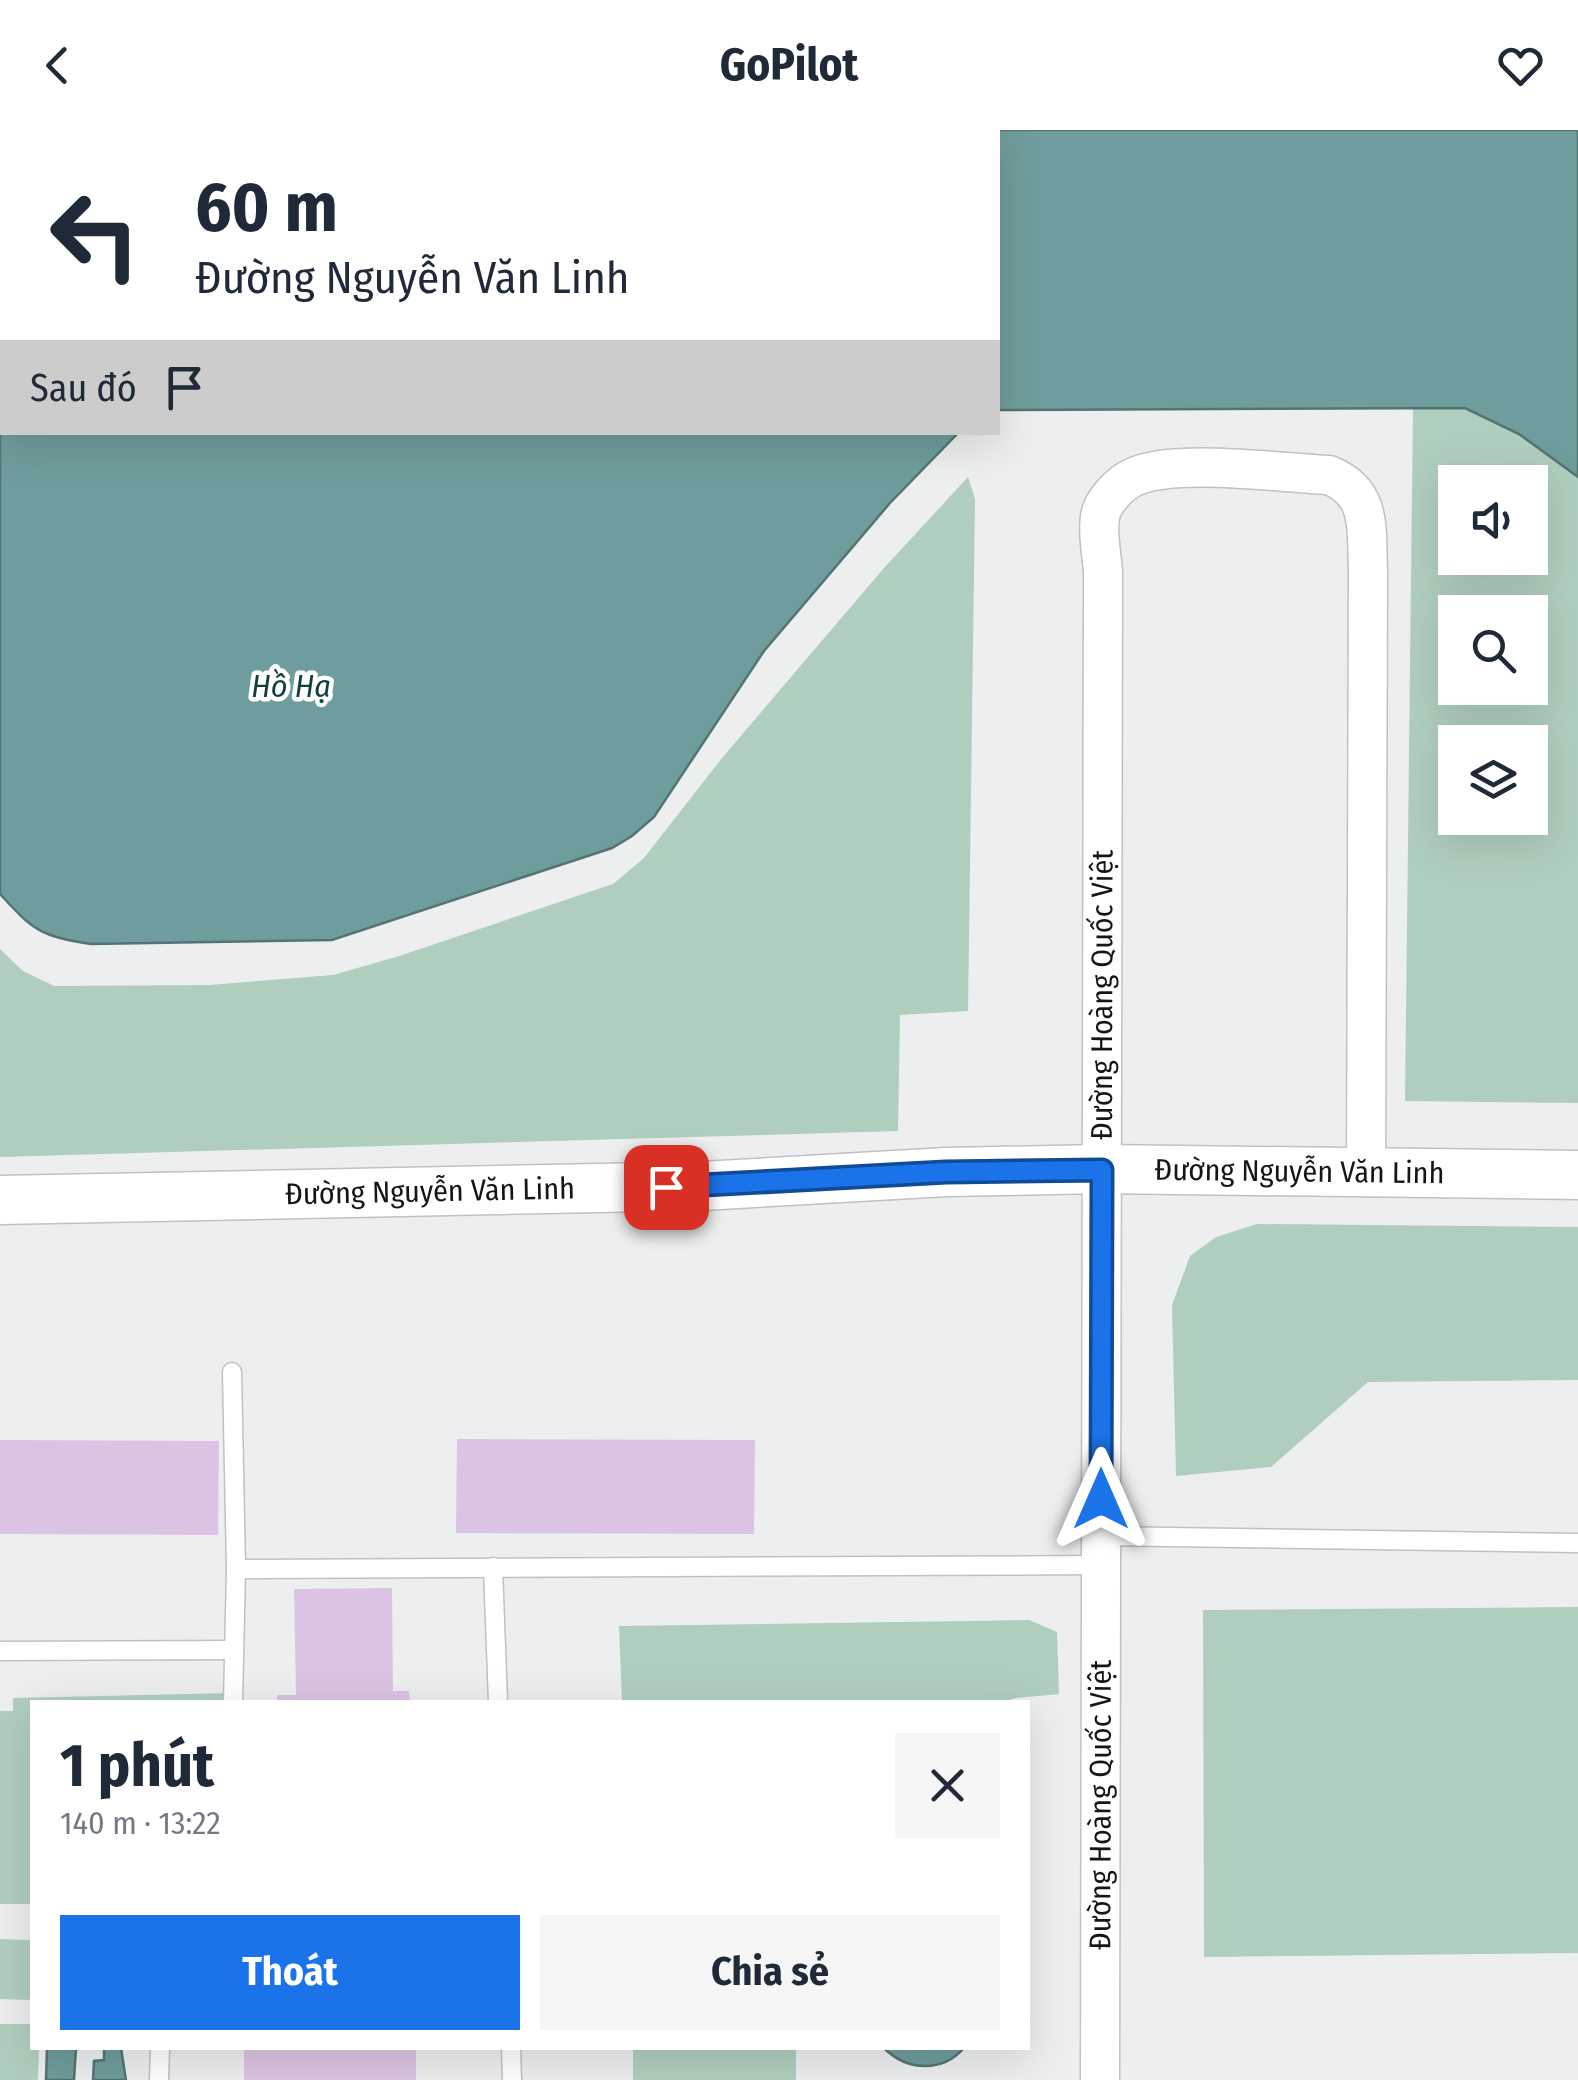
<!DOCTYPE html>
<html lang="vi">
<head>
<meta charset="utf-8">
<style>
	body { margin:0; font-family:"Fira Sans Condensed",sans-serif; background:#f6f6f7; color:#1f2937; height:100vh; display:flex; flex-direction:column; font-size:38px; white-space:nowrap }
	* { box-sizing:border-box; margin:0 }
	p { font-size:32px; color:#747a83 }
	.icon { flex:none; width:55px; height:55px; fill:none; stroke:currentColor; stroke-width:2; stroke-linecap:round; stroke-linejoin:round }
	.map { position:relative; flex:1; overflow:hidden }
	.panel { position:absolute; left:30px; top:1570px; width:1000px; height:350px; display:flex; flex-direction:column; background:#fff; border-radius:0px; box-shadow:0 10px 40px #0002 }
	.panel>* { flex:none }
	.hud { position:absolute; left:0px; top:0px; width:1000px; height:305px; box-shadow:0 10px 40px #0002; background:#fff; color:#1f2937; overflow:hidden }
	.tools { position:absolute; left:1438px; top:335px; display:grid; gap:20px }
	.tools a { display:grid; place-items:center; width:110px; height:110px; border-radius:0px; background:#fff; box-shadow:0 10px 40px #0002; font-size:50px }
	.pin { position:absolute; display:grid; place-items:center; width:85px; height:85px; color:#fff; margin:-42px; border-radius:20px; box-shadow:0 5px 15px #0006 }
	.me { position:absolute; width:110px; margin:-55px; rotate:0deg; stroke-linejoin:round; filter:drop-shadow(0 0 8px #0008) }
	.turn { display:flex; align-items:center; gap:35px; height:210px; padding:0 30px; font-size:45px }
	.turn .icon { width:130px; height:130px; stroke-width:2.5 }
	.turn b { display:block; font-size:70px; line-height:85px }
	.then { display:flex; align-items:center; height:95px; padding:0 30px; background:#0003; gap:20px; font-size:38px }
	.round { display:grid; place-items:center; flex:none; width:105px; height:105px; border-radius:0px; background:#f6f6f7 }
	.head { display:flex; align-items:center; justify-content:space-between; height:170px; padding:0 30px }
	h1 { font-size:60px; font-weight:700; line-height:75px }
	.cta { display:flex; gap:20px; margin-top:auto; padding:20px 30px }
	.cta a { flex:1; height:115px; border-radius:0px; background:#1a73e8; color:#fff; font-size:40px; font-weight:700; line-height:115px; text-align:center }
	.cta a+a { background:#f6f6f7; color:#1f2937 }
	header { display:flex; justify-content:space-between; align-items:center; height:130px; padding:0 30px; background:#fff; font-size:45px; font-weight:700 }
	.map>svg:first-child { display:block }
	.green { fill:#b0cebd; fill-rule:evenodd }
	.water { fill:#6f9c9c; stroke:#547474; stroke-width:2.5 }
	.building { fill:#dbc4e3 }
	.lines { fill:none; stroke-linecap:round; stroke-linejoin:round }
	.service-casing { stroke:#bfc1c3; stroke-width:21 }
	.minor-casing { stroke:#bfc1c3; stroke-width:41 }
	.tertiary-casing { stroke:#bfc1c3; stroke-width:51 }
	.service { stroke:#fff; stroke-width:18 }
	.minor { stroke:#fff; stroke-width:38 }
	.tertiary { stroke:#fff; stroke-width:48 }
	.route-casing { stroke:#114b97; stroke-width:25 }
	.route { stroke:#1a73e8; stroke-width:18 }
	.labels { text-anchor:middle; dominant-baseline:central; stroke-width:9; stroke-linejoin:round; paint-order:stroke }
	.street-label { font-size:30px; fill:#141516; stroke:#fff }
	.water-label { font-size:32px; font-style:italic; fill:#113d3e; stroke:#fff }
</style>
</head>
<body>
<header><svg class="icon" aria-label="back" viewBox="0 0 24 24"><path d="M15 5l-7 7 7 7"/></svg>GoPilot<svg class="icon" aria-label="heart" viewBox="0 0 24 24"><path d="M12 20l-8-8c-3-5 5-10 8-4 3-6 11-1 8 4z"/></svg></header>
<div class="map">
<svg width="1578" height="1950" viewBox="0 0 1578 1950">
	<rect width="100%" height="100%" fill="#eceef0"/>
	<!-- green -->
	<g class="green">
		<path d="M 1413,278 L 1465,278 L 1519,304 L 1578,347 L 1578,973 L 1405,971 ZM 1455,352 L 1530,352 L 1530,428 L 1455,428 ZM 1455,482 L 1530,482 L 1530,558 L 1455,558 ZM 1455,612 L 1530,612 L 1530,688 L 1455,688 Z"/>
		<polygon points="968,347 975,369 968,881 900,885 898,1001 0,1027 0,819 23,841 54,856 209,855 333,845 396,827 613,754 644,728 722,628 884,438"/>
		<polygon points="1257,1094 1578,1097 1578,1250 1368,1252 1271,1337 1176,1346 1172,1175 1190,1126 1216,1107"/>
		<polygon points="1578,1477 1578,1823 1204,1827 1203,1480"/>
		<polygon points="1029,1490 1057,1502 1059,1564 1016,1568 1002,1572 622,1572 619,1496"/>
		<polygon points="232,1563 231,1572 32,1572 32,1774 0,1774 0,1581 13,1581 13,1568"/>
		<polygon points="0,1809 32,1810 32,1870 0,1869"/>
		<polygon points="0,1894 32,1894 32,1918 39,1918 38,1950 0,1950"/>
		<rect x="633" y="1918" width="163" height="32"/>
	</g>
	<!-- water -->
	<g class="water">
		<path d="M 0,0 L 1578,0 L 1578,347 L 1519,304 L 1465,278 L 998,280 L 998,2 L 2,2 L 2,302 L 958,303 L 890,373 L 764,521 L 654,687 L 632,706 L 612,718 L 332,810 L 91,814 C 40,806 34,801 0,764 Z"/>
		<polygon points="47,1918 76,1918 74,1950 46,1950"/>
		<polygon points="104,1918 121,1918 126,1950 93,1950 94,1931 104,1930"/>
		<path d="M 884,1918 L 964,1918 C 942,1943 907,1941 884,1918 Z"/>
	</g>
	<!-- building -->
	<g class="building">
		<polygon points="457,1309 755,1310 754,1404 456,1403"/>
		<polygon points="0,1310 219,1311 218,1405 0,1404"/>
		<polygon points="392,1458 393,1561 409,1561 410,1572 277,1572 277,1565 296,1565 294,1459"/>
		<rect x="244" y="1918" width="172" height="32"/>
	</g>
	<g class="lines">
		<defs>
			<g id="service">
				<polyline points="232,1242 236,1439 233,1572"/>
				<polyline points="1101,1406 1578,1413"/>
				<polyline points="493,1437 498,1572"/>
				<polyline points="236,1439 1101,1435"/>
				<polyline points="0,1521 234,1520"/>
				<polyline points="511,1918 512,1950"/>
				<polyline points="159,1950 160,1918"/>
			</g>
			<g id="minor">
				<path id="s1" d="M 1100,1950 L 1103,442 C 1102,425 1097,404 1100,387 C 1102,372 1120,353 1134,347 C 1175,328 1281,343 1329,345 C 1373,363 1366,399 1368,440 L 1366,1044"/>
			</g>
			<g id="tertiary">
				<path id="s2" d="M 0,1070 L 702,1056 L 947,1042 L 1102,1039 L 1578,1045"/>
			</g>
		</defs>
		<!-- service casing -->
		<use href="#service" class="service-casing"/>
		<!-- minor casing -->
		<use href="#minor" class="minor-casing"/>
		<!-- tertiary casing -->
		<use href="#tertiary" class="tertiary-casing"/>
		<!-- service -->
		<use href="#service" class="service"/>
		<!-- minor -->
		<use href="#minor" class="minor"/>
		<!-- tertiary -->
		<use href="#tertiary" class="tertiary"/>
	</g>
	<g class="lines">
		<defs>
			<polyline id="route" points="666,1057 946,1042 1102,1040 1101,1369"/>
		</defs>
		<!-- route casing -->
		<use href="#route" class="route-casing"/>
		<!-- route -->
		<use href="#route" class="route"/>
	</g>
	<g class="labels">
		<!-- street labels -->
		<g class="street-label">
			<text stroke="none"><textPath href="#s1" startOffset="1085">Đường Hoàng Quốc Việt</textPath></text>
			<text stroke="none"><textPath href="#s2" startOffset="1300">Đường Nguyễn Văn Linh</textPath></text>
			<text stroke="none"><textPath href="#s2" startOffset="430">Đường Nguyễn Văn Linh</textPath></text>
			<text stroke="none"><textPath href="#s1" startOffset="275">Đường Hoàng Quốc Việt</textPath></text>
		</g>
		<!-- water labels -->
		<g class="water-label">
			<text x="291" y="556">Hồ Hạ</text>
		</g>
	</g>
</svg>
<div class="tools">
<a><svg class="icon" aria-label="sound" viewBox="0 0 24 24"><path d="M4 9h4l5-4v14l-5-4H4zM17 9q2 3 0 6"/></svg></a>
<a><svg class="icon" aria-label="search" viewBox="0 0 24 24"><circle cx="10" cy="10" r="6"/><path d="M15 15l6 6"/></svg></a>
<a><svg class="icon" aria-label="layers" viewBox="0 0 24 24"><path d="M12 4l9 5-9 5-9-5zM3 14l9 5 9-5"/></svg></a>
</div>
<div class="pin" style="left:666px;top:1057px;background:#d93025"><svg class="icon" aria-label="arrive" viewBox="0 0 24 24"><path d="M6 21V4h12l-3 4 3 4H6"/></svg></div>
<svg class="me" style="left:1101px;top:1369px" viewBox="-20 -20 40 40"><path d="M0-17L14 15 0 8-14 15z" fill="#1a73e8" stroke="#fff" stroke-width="4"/></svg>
<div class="hud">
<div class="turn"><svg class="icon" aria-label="left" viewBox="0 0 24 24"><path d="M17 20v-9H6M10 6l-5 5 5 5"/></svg><div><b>60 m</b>Đường Nguyễn Văn Linh</div></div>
<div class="then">Sau đó<svg class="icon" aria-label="arrive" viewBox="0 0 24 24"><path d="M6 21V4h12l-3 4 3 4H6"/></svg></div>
</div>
<section class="panel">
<div class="head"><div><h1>1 phút</h1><p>140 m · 13:22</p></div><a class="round"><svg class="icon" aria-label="close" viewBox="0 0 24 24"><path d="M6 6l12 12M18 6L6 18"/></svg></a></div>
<div class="cta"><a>Thoát</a><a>Chia sẻ</a></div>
</section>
</div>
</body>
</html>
